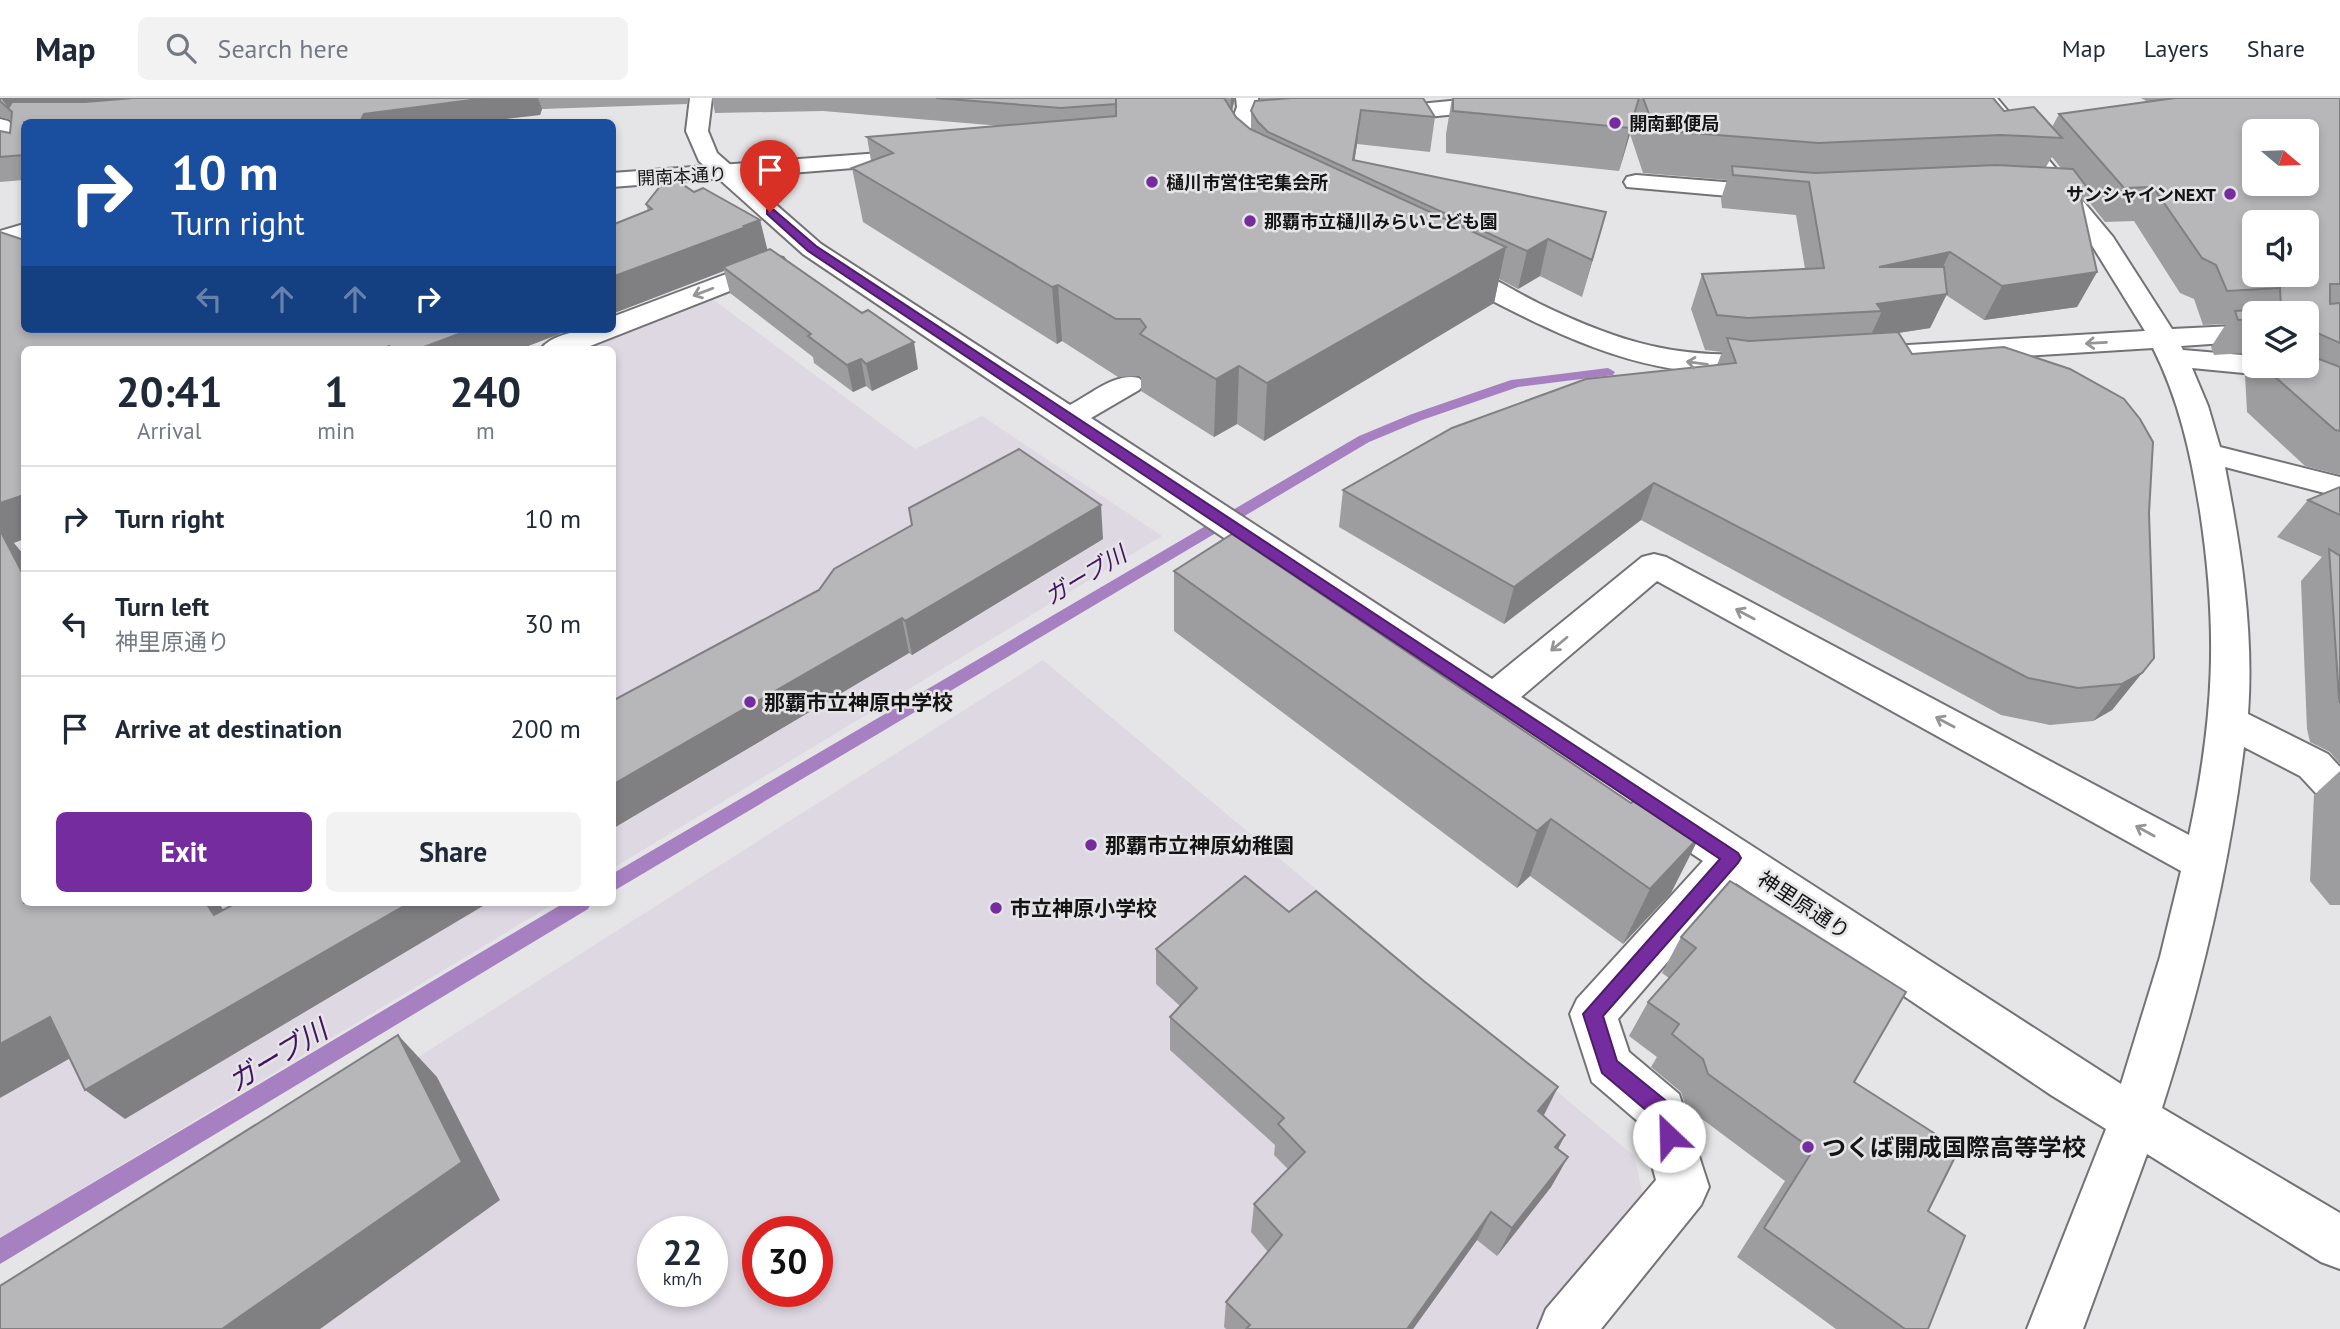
<!DOCTYPE html>
<html lang="en">
<head>
<meta charset="utf-8">
<style>
	body { margin:0; font-family:"PT Sans","Noto Sans JP",sans-serif; background:#f2f2f3; color:#1f2937; height:100vh; display:flex; flex-direction:column; font-size:26px; white-space:nowrap }
	* { box-sizing:border-box; margin:0 }
	p { font-size:23px; color:#747a83 }
	.icon { flex:none; width:38px; height:38px; fill:none; stroke:currentColor; stroke-width:2; stroke-linecap:round; stroke-linejoin:round }
	.map { position:relative; flex:1; overflow:hidden }
	.side { position:absolute; left:21px; top:248px; width:595px; height:560px; display:flex; flex-direction:column; background:#fff; border-radius:10px; box-shadow:0 4px 10px #0003 }
	.side>* { flex:none }
	.guide { position:absolute; left:21px; top:21px; width:595px; height:214px; border-radius:10px; box-shadow:0 4px 10px #0003; background:#1a4fa0; color:#fff; overflow:hidden }
	.needle { width:46px; rotate:109deg }
	.controls { position:absolute; left:2242px; top:21px; display:grid; gap:14px }
	.controls a { display:grid; place-items:center; width:77px; height:77px; border-radius:10px; background:#fff; box-shadow:0 4px 10px #0003; font-size:35px }
	.speed { position:absolute; left:637px; top:1118px; display:flex; gap:14px; font-size:35px; font-weight:700; text-align:center }
	.speed>* { display:grid; place-content:center; width:91px; height:91px; border-radius:50%; background:#fff; box-shadow:0 4px 10px #0003; line-height:1 }
	.speed small { font-size:18px; font-weight:400 }
	.speed .limit { border:10px solid #d22; background:#fff; color:#111 }
	.pin { position:absolute; display:grid; place-items:center; width:60px; height:60px; color:#fff; margin:-72px -30px; border-radius:50% 50% 50% 0; rotate:-45deg; box-shadow:0 0 7px #0007 }
	.pin .icon { rotate:45deg }
	.me { position:absolute; width:77px; margin:-38px; rotate:336deg; stroke-linejoin:round; filter:drop-shadow(0 0 5px #0008) }
	.turn { display:flex; align-items:center; gap:24px; height:147px; padding:0 35px; font-size:32px }
	.turn .icon { width:91px; height:91px; stroke-width:2.5 }
	.turn b { display:block; font-size:49px; line-height:60px }
	.lanes { display:flex; align-items:center; height:66px; padding:0 35px; background:#0003; justify-content:center; gap:35px; direction:ltr }
	.lanes .off { opacity:.35 }
	.eta { display:flex; justify-content:space-evenly; align-items:center; height:119px; text-align:center }
	.eta b { font-size:42px; font-weight:700; line-height:49px }
	.cta { display:flex; gap:14px; margin-top:auto; padding:14px 35px }
	.cta a { flex:1; height:80px; border-radius:10px; background:#752c9f; color:#fff; font-size:28px; font-weight:700; line-height:80px; text-align:center }
	.cta a+a { background:#f2f2f3; color:#1f2937 }
	ul { padding:0; list-style:none }
	li { display:flex; align-items:center; gap:21px; height:105px; padding:0 35px; border-top:2px solid #e0e1e3 }
	li div { flex:1 }
	li b { display:block; font-size:26px }
	li em { font-style:normal }
	header { display:flex; align-items:center; gap:42px; box-sizing:border-box; height:98px; padding:0 35px; background:#fff; border-bottom:2px solid #e0e1e3 }
	header strong { font-size:33px }
	nav { display:flex; gap:38px; margin-inline-start:auto; font-size:24px }
	.search { width:490px; height:63px; background:#f2f2f3; display:flex; align-items:center; gap:18px; box-sizing:border-box; padding:0 24px; border-radius:10px; color:#747a83; font-size:26px }
	.map>svg:first-child { display:block }
	.built { fill:#ddd8e2; fill-rule:evenodd }
	.lines { fill:none; stroke-linecap:round; stroke-linejoin:round }
	.stream { fill:#a680c1; fill-rule:evenodd }
	.minor-casing { stroke:#737274; stroke-width:4 }
	.major-casing { stroke:#737274; stroke-width:4 }
	.minor { fill:#fff; fill-rule:evenodd }
	.major { fill:#fff; fill-rule:evenodd }
	.wall { fill:#9d9d9f; fill-rule:evenodd }
	.shaded-wall { fill:#807f82 }
	.building { fill:#b7b6b9; stroke:#807f82; stroke-width:2; fill-rule:evenodd }
	.oneway { stroke:#969596 }
	.route { fill:#752c9f; stroke:#4c1d67; stroke-width:2 }
	.poi-dot { fill:#752c9f; stroke:#e5e4e6; stroke-width:2.5 }
	.labels { text-anchor:middle; dominant-baseline:central; stroke-width:5; stroke-linejoin:round; paint-order:stroke }
	.far-poi-label { font-size:18px; font-weight:bold; fill:#151415; stroke:#e5e4e6; text-anchor:start }
	.far-street-label { font-size:18px; fill:#151415; stroke:#e5e4e6 }
	.poi-label { font-size:21px; font-weight:bold; fill:#151415; stroke:#e5e4e6; text-anchor:start }
	.street-label { font-size:21px; fill:#151415; stroke:#e5e4e6 }
	.water-label { font-size:23px; font-style:italic; fill:#451161; stroke:#e5e4e6 }
	.near-poi-label { font-size:24px; font-weight:bold; fill:#151415; stroke:#e5e4e6; text-anchor:start }
	.near-water-label { font-size:28px; font-style:italic; fill:#451161; stroke:#e5e4e6 }
</style>
</head>
<body>
<header>
<strong>Map</strong>
<div class="search"><svg class="icon" aria-label="search" viewBox="0 0 24 24"><circle cx="10" cy="10" r="6"/><path d="M15 15l6 6"/></svg>Search here</div>
<nav><a>Map</a><a>Layers</a><a>Share</a></nav>
</header>
<div class="map">
<svg width="2340" height="1231" viewBox="0 0 2340 1231">
	<rect width="100%" height="100%" fill="#e5e4e6"/>
	<!-- built -->
	<g class="built">
		<polygon points="711,200 915,351 982,318 1162,438 613,770 612,252 581,252"/>
		<polygon points="0,482 24,805 555,805 0,1140"/>
		<path d="M 1043,562 L 1634,1058 L 1644,1101 L 1543,1231 L 0,1231 L 0,1225 ZM 653,1134 L 712,1134 L 712,1194 L 653,1194 ZM 758,1134 L 817,1134 L 817,1194 L 758,1194 Z"/>
	</g>
	<g class="lines">
		<!-- stream -->
		<g class="stream">
			<polygon points="1608,270 1615,274 1613,277 1518,289 1422,322 1369,344 612,794 612,776 1359,338 1412,316 1511,282"/>
			<polygon points="564,805 591,805 588,811 0,1166 0,1140"/>
		</g>
		<defs>
			<g id="minor">
				<path d="M 690,0 L 712,0 L 708,33 L 717,55 L 821,146 L 1070,307 C 1091,296 1116,274 1139,280 L 1144,286 L 1139,292 L 1091,320 L 1492,581 L 1642,459 L 1654,456 L 1666,459 L 2189,737 C 2214,620 2218,532 2200,413 C 2191,356 2179,302 2153,250 L 1858,268 L 1848,265 L 1844,259 L 1848,253 L 1858,250 L 2145,233 L 2093,149 L 1974,0 L 1997,0 L 2113,139 L 2172,231 L 2254,227 L 2254,243 L 2181,248 L 2183,252 L 2254,258 L 2254,268 L 2268,268 L 2264,273 L 2254,276 L 2192,270 L 2208,308 L 2220,349 L 2340,379 L 2340,399 L 2225,369 C 2241,451 2254,533 2248,616 L 2328,656 L 2340,669 L 2340,711 L 2326,706 L 2300,678 L 2244,649 C 2229,772 2200,892 2162,1010 L 2340,1115 L 2340,1171 L 2321,1164 L 2147,1056 L 2083,1231 L 2027,1231 L 2106,1031 L 2051,997 L 1736,785 L 1618,921 L 1629,954 L 1679,996 L 1709,1089 L 1701,1107 L 1601,1231 L 1538,1231 L 1546,1211 L 1656,1082 L 1641,1026 L 1592,984 L 1570,916 L 1577,901 L 1703,763 L 803,156 L 699,63 L 686,33 ZM 1657,483 L 2181,773 L 2160,859 L 2121,986 L 1521,599 Z"/>
				<polygon points="1236,0 1258,0 1259,9 1247,48 1262,71 1258,76 1242,76 1223,48 1237,9"/>
				<polygon points="0,21 8,23 24,37 24,56 16,54 0,40"/>
				<polygon points="1636,77 1774,88 1783,90 1786,95 1783,100 1774,102 1627,89 1624,84 1627,79"/>
				<path d="M 774,158 L 783,160 L 787,166 L 783,172 L 580,252 L 540,252 C 553,233 591,231 612,231 L 612,219 Z"/>
				<path d="M 1451,163 C 1481,171 1510,191 1538,205 C 1620,245 1678,262 1770,255 L 1780,258 L 1784,264 L 1780,270 C 1761,275 1741,275 1722,275 C 1618,274 1531,222 1442,177 L 1438,171 L 1442,165 Z"/>
			</g>
			<g id="major">
				<polygon points="1481,0 1558,0 1555,5 1547,7 1378,24 1370,22 1367,17 1370,12 1378,10"/>
				<polygon points="921,52 929,54 933,59 929,64 612,89 612,75"/>
				<polygon points="24,126 24,142 0,149 0,133"/>
			</g>
		</defs>
		<!-- minor casing -->
		<use href="#minor" class="minor-casing"/>
		<!-- major casing -->
		<use href="#major" class="major-casing"/>
		<!-- minor -->
		<use href="#minor" class="minor"/>
		<!-- major -->
		<use href="#major" class="major"/>
	</g>
	<!-- wall -->
	<g class="wall">
		<polygon points="0,0 689,0 687,6 542,11 540,17 24,24 24,82 0,84 0,33 10,35 11,22 0,19"/>
		<polygon points="712,0 1235,0 1232,13 1236,19 1251,31 1251,13 1260,3 1260,0 1423,0 1435,19 1430,54 1357,46 1354,62 1596,150 1582,199 1540,178 1518,191 1499,181 1494,205 1264,343 1237,326 1214,339 1141,293 1141,278 1118,279 1062,243 1057,246 863,124 852,70 871,63 867,39 1001,28 823,13 715,15"/>
		<path d="M 1452,0 L 1993,0 L 2004,13 L 2052,29 L 2059,16 L 2148,4 L 2141,0 L 2340,0 L 2340,377 L 2305,368 L 2247,314 L 2245,277 L 2254,265 L 2254,268 L 2306,268 L 2306,215 L 2254,215 L 2254,258 L 2246,259 L 2246,255 L 2214,257 L 2211,249 L 2226,226 L 2203,227 L 2194,201 L 2180,195 L 2134,123 L 2105,124 L 2085,99 L 2082,106 L 2097,174 L 2077,209 L 1984,222 L 1946,197 L 1930,230 L 1899,235 L 1912,256 L 2149,415 L 2142,575 L 2112,612 L 2093,623 L 2050,627 L 2001,617 L 1641,422 L 1504,526 L 1339,429 L 1343,392 L 1717,267 L 1722,254 L 1705,252 L 1691,211 L 1702,176 L 1805,171 L 1796,117 L 1722,110 L 1721,101 L 1727,82 L 1643,75 L 1630,36 L 1619,73 L 1446,55 L 1446,36 ZM 2052,59 L 2061,70 L 2046,69 Z"/>
		<polygon points="694,94 760,122 767,152 918,271 872,293 866,288 853,294 814,265 813,259 730,195 724,173 648,113 646,106"/>
		<polygon points="2340,389 2340,666 2330,654 2310,644 2307,631 2301,483 2322,459 2277,439 2308,402"/>
		<polygon points="1103,441 912,557 909,555 612,731 612,603"/>
		<polygon points="1174,473 1631,705 1693,729 1671,795 1623,846 1530,778 1517,790 1174,533"/>
		<polygon points="2340,673 2340,807 2330,807 2310,783 2314,697"/>
		<polygon points="1730,783 1854,984 1928,1113 1928,1231 1836,1231 1737,1159 1785,1083 1686,1009 1681,994 1651,969 1657,959 1629,938 1648,904 1669,880 1662,875 1681,839"/>
		<polygon points="1289,814 1543,1018 1565,1037 1558,1051 1568,1059 1551,1089 1497,1158 1477,1142 1413,1231 1226,1231 1224,1229 1226,1204 1268,1154 1251,1134 1254,1106 1288,1071 1274,1057 1275,1047 1170,952 1170,919 1180,908 1156,886 1156,851"/>
	</g>
	<!-- shaded-wall -->
	<g class="shaded-wall">
		<polygon points="2,0 198,0 17,22"/>
		<polygon points="487,0 538,0 542,11 540,17 482,24 360,24 364,16"/>
		<polygon points="1231,0 1235,0 1230,20"/>
		<polygon points="1639,0 1630,36 1619,73 1630,30"/>
		<polygon points="1361,12 1357,46 1353,73 1352,72"/>
		<polygon points="1606,114 1596,150 1582,199 1592,162"/>
		<polygon points="760,122 768,154 723,169 724,173 612,216 612,179"/>
		<polygon points="1548,141 1540,178 1518,191 1527,153"/>
		<polygon points="1506,149 1494,205 1264,343 1267,285"/>
		<polygon points="1950,154 1934,188 1879,169"/>
		<polygon points="2097,174 2077,209 1984,222 2002,188"/>
		<polygon points="1058,187 1062,243 1057,246 1052,189"/>
		<polygon points="1947,196 1930,230 1870,239 1882,213 1877,206"/>
		<polygon points="472,231 580,231 562,235 518,252 416,252"/>
		<polygon points="914,244 918,271 872,293 866,266"/>
		<polygon points="861,261 866,288 853,294 847,267"/>
		<polygon points="1239,268 1237,326 1214,339 1216,281"/>
		<polygon points="1654,385 1641,422 1504,526 1514,489"/>
		<polygon points="24,397 24,441 14,445 24,457 24,478 0,450 0,405"/>
		<polygon points="1101,407 1103,441 912,557 905,523"/>
		<polygon points="902,520 909,555 612,731 612,687"/>
		<polygon points="2142,575 2112,612 2093,623 2122,586"/>
		<polygon points="1551,721 1530,778 1517,790 1537,733"/>
		<polygon points="1693,729 1675,765 1700,738 1671,795 1623,846 1650,791"/>
		<polygon points="206,805 219,805 246,849 214,817"/>
		<polygon points="409,805 488,805 125,1021 85,992"/>
		<polygon points="50,919 90,949 0,1000 0,946"/>
		<polygon points="398,937 437,979 500,1102 320,1231 222,1231"/>
		<polygon points="1558,989 1542,1021 1538,1013"/>
		<polygon points="1565,1037 1549,1068 1555,1049"/>
		<polygon points="1568,1059 1551,1089 1497,1158 1512,1130"/>
		<polygon points="1491,1114 1477,1142 1413,1231 1407,1231"/>
	</g>
	<!-- building -->
	<g class="building">
		<polygon points="0,0 2,0 9,9 12,4 85,4 133,0 487,0 364,16 360,24 24,24 24,57 0,59 0,33 10,35 12,14 0,3"/>
		<polygon points="936,0 1116,0 1116,6 1061,10"/>
		<polygon points="1116,0 1224,0 1236,19 1250,31 1506,149 1267,285 1239,268 1216,281 1140,236 1146,229 1140,221 1116,221 1058,187 1052,189 852,70 893,55 867,39 1116,18"/>
		<polygon points="1291,0 1423,0 1435,19 1361,12 1353,62 1606,114 1592,162 1548,141 1527,153 1268,34 1258,24 1251,13 1255,3"/>
		<polygon points="1453,0 1639,0 1630,30 1453,13"/>
		<polygon points="1643,0 1993,0 2004,13 2034,9 2062,40 2001,37 1818,45 1655,32"/>
		<path d="M 2175,0 L 2340,0 L 2340,186 L 2330,186 L 2330,206 L 2340,205 L 2340,245 L 2306,230 L 2306,215 L 2254,215 L 2254,221 L 2238,222 L 2235,213 L 2281,210 L 2280,190 L 2227,193 L 2216,167 L 2202,160 L 2153,89 L 2124,90 L 2059,16 ZM 2254,33 L 2306,33 L 2306,86 L 2254,86 ZM 2254,124 L 2306,124 L 2306,177 L 2254,177 Z"/>
		<polygon points="1996,67 2073,71 2089,92 2079,92 2097,174 2002,188 1950,154 1879,169 1944,169 1947,196 1877,206 1882,213 1748,220 1717,217 1702,176 1824,170 1809,84 1733,77 1732,68 1815,75"/>
		<polygon points="669,77 694,94 703,90 760,122 744,128 746,129 612,179 612,127 652,111 646,106"/>
		<polygon points="0,134 24,142 24,231 472,231 416,252 393,252 389,248 381,252 24,252 24,397 0,405"/>
		<polygon points="770,151 862,215 868,212 914,244 866,266 861,261 847,267 808,238 811,236 723,169"/>
		<polygon points="1898,234 1912,256 2004,249 2070,271 2124,301 2140,321 2153,344 2149,415 2154,560 2142,575 2122,586 2078,590 2028,580 1654,385 1514,489 1343,392 1452,330 1586,281 1736,265 1727,240 1749,243"/>
		<polygon points="2306,256 2340,269 2340,333 2335,332 2274,278 2273,268 2306,268"/>
		<polygon points="1019,351 1101,407 905,523 902,520 612,687 612,603 819,492 834,471 912,427 909,410"/>
		<polygon points="2340,389 2340,417 2308,402"/>
		<polygon points="0,432 24,478 24,805 206,805 214,817 236,805 409,805 85,992 50,919 0,946"/>
		<polygon points="1232,436 1631,705 1643,695 1693,729 1690,732 1700,738 1650,791 1551,721 1537,733 1174,473"/>
		<polygon points="2329,451 2340,458 2340,605 2339,600"/>
		<polygon points="1245,778 1289,814 1316,793 1425,884 1558,989 1538,1013 1565,1037 1555,1049 1568,1059 1512,1130 1491,1114 1407,1231 1246,1231 1250,1227 1226,1204 1282,1137 1254,1106 1305,1054 1278,1026 1284,1020 1170,919 1197,890 1156,851"/>
		<polygon points="1730,783 1906,894 1854,984 1959,1051 1928,1113 1965,1138 1928,1231 1905,1231 1764,1130 1813,1052 1708,976 1703,961 1672,936 1679,926 1648,904 1696,850 1681,839"/>
		<polygon points="398,937 462,1064 222,1231 0,1231 0,1188"/>
	</g>
	<!-- one-way arrows -->
	<defs><path id="oneway-shaft" d="M-6 0H5M1.5-3L5.5 0L1.5 3" fill="none" stroke-width="1.6" stroke-linecap="round" stroke-linejoin="round" transform="scale(1.75)"/></defs>
	<g class="oneway">
		<use href="#oneway-shaft" transform="translate(703 194) rotate(159)"/>
		<use href="#oneway-shaft" transform="translate(2096 245) rotate(177)"/>
		<use href="#oneway-shaft" transform="translate(1697 265) rotate(-173)"/>
		<use href="#oneway-shaft" transform="translate(1745 516) rotate(-152)"/>
		<use href="#oneway-shaft" transform="translate(1559 546) rotate(140)"/>
		<use href="#oneway-shaft" transform="translate(1945 624) rotate(-152)"/>
		<use href="#oneway-shaft" transform="translate(2145 733) rotate(-151)"/>
	</g>
	<!-- route -->
	<polygon class="route" points="767,112 774,112 816,148 1738,755 1741,760 1738,765 1603,918 1617,963 1670,1006 1679,1038 1676,1045 1669,1048 1662,1045 1654,1019 1602,975 1583,916 1720,761 808,153 767,116"/>
	<!-- markers -->
	<g class="poi-dot">
		<circle cx="1615" cy="25" r="7"/>
		<circle cx="1152" cy="84" r="7"/>
		<circle cx="2230" cy="96" r="7"/>
		<circle cx="1250" cy="123" r="7"/>
		<circle cx="750" cy="604" r="7"/>
		<circle cx="1091" cy="747" r="7"/>
		<circle cx="996" cy="810" r="7"/>
		<circle cx="1808" cy="1049" r="7"/>
	</g>
	<g class="labels">
		<!-- far-poi labels -->
		<g class="far-poi-label">
			<text x="1629" y="25">開南郵便局</text>
			<text x="1166" y="84">樋川市営住宅集会所</text>
			<text x="2216" y="96" text-anchor="end">サンシャインNEXT</text>
			<text x="1264" y="123">那覇市立樋川みらいこども園</text>
		</g>
		<!-- far-street labels -->
		<g class="far-street-label">
			<text transform="translate(682 78) rotate(-3)">開南本通り</text>
		</g>
		<!-- poi labels -->
		<g class="poi-label">
			<text x="764" y="604">那覇市立神原中学校</text>
			<text x="1105" y="747">那覇市立神原幼稚園</text>
			<text x="1010" y="810">市立神原小学校</text>
		</g>
		<!-- street labels -->
		<g class="street-label">
			<text transform="translate(1804 807) rotate(33)">神里原通り</text>
		</g>
		<!-- water labels -->
		<g class="water-label">
			<text transform="translate(1085 477) rotate(-31)">ガーブ川</text>
		</g>
		<!-- near-poi labels -->
		<g class="near-poi-label">
			<text x="1822" y="1049">つくば開成国際高等学校</text>
		</g>
		<!-- near-water labels -->
		<g class="near-water-label">
			<text transform="translate(277 957) rotate(-31)">ガーブ川</text>
		</g>
	</g>
</svg>
<div class="controls">
<a><svg class="needle" viewBox="-14 -14 28 28"><path d="M0-13l5 13h-10z" fill="#e53935"/><path d="M0 13l5-13h-10z" fill="#747a83"/></svg></a>
<a><svg class="icon" aria-label="sound" viewBox="0 0 24 24"><path d="M4 9h4l5-4v14l-5-4H4zM17 9q2 3 0 6"/></svg></a>
<a><svg class="icon" aria-label="layers" viewBox="0 0 24 24"><path d="M12 4l9 5-9 5-9-5zM3 14l9 5 9-5"/></svg></a>
</div>
<div class="speed"><div>22<small>km/h</small></div><div class="limit">30</div></div>
<div class="pin" style="left:770px;top:114px;background:#d93025"><svg class="icon" aria-label="arrive" viewBox="0 0 24 24"><path d="M6 21V4h12l-3 4 3 4H6"/></svg></div>
<svg class="me" style="left:1669px;top:1038px" viewBox="-20 -20 40 40"><circle r="19" fill="#fff"/><path d="M0-13L10 11 0 6-10 11z" fill="#752c9f"/></svg>
<div class="guide">
<div class="turn"><svg class="icon" aria-label="right" viewBox="0 0 24 24"><path d="M7 20v-9h11M14 6l5 5-5 5"/></svg><div><b>10 m</b>Turn right</div></div>
<div class="lanes"><svg class="icon off" aria-label="left" viewBox="0 0 24 24"><path d="M17 20v-9H6M10 6l-5 5 5 5"/></svg><svg class="icon off" aria-label="ahead" viewBox="0 0 24 24"><path d="M12 20V5M6 11l6-6 6 6"/></svg><svg class="icon off" aria-label="ahead" viewBox="0 0 24 24"><path d="M12 20V5M6 11l6-6 6 6"/></svg><svg class="icon" aria-label="right" viewBox="0 0 24 24"><path d="M7 20v-9h11M14 6l5 5-5 5"/></svg></div>
</div>
<section class="side">
<div class="eta">
<div><b>20:41</b><p>Arrival</p></div>
<div><b>1</b><p>min</p></div>
<div><b>240</b><p>m</p></div>
</div>
<ul>
<li><svg class="icon" aria-label="right" viewBox="0 0 24 24"><path d="M7 20v-9h11M14 6l5 5-5 5"/></svg><div><b>Turn right</b></div><em>10 m</em></li>
<li><svg class="icon" aria-label="left" viewBox="0 0 24 24"><path d="M17 20v-9H6M10 6l-5 5 5 5"/></svg><div><b>Turn left</b><p>神里原通り</p></div><em>30 m</em></li>
<li><svg class="icon" aria-label="arrive" viewBox="0 0 24 24"><path d="M6 21V4h12l-3 4 3 4H6"/></svg><div><b>Arrive at destination</b></div><em>200 m</em></li>
</ul>
<div class="cta"><a>Exit</a><a>Share</a></div>
</section>
</div>
</body>
</html>
